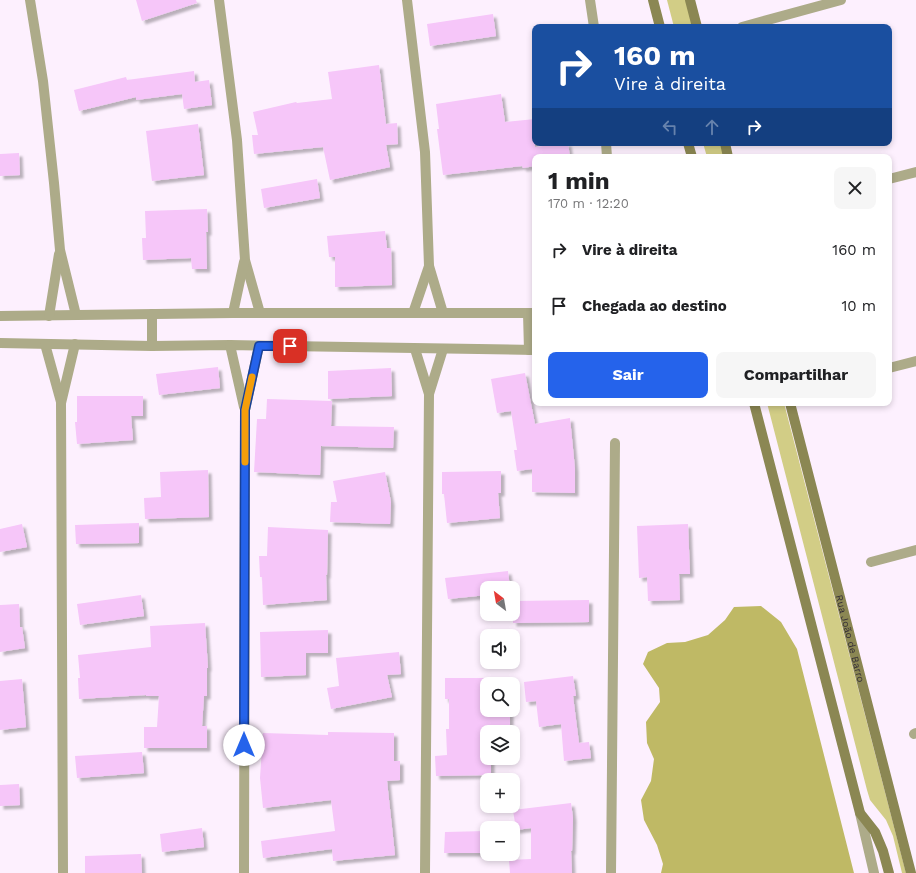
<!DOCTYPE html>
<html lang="pt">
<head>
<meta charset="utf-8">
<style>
	body { margin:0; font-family:"Work Sans",sans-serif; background:#f6f6f6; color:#202124; height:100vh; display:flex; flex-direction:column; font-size:15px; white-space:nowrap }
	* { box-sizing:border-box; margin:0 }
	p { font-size:13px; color:#757577 }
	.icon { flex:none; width:22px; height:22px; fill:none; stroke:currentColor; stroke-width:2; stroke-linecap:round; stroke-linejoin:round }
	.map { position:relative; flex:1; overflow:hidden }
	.panel { position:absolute; left:532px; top:154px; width:360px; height:252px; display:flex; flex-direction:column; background:#fff; border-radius:8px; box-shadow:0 2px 6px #0003 }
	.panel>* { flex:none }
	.banner { position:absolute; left:532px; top:24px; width:360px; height:122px; border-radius:8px; box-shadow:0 2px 6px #0003; background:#1a4fa0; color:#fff; overflow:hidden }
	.needle { width:26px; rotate:329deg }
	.tools { position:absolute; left:480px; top:581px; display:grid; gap:8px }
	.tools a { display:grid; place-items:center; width:40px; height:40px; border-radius:8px; background:#fff; box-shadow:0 2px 6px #0003; font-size:20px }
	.pin { position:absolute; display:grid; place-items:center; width:34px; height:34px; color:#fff; margin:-17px; border-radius:8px; box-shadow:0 2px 6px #0006 }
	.me { position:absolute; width:44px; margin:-22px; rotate:0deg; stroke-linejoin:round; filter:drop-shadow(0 0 3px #0008) }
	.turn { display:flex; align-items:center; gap:14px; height:84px; padding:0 16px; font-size:18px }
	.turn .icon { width:52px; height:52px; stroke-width:2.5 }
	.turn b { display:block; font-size:28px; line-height:34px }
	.lanes { display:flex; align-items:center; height:38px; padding:0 16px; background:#0003; justify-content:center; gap:20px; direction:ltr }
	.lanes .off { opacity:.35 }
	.round { display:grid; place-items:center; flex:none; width:42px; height:42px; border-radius:8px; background:#f6f6f6 }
	.summary { display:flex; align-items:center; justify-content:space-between; height:68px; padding:0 16px }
	h1 { font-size:24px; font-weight:700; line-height:30px }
	.cta { display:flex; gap:8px; margin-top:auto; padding:8px 16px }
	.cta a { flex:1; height:46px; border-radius:8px; background:#2563eb; color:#fff; font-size:16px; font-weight:700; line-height:46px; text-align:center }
	.cta a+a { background:#f6f6f6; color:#202124 }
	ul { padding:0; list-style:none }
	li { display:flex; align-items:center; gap:12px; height:56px; padding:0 16px }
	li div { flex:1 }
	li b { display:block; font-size:15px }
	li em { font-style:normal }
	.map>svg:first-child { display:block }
	.green { fill:#d2cd86 }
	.forest { fill:#bfb965 }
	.building { fill:#f6c6f9; filter:url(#shadow) }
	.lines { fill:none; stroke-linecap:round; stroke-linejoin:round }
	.street { stroke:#adab89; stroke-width:10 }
	.secondary { stroke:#8b8753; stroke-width:10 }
	.route-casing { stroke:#184099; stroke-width:10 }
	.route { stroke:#2563eb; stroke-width:7 }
	.slow { stroke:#f59e0b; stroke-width:7 }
	.labels { text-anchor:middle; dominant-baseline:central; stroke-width:3; stroke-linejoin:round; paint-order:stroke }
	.street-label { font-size:10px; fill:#352f36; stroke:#fdf0fe }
</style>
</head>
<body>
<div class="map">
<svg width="916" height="873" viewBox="0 0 916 873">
	<defs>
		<filter id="shadow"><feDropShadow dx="3.5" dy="3.5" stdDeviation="1" flood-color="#0004"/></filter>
	</defs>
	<rect width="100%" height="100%" fill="#fdf0fe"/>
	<!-- green -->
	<g class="green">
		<polygon points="667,0 687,0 694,27 674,27"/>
		<polygon points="703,143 723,143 726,157 707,157"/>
		<polygon points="767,403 784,403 906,873 902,873 893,836 886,820 870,800 867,790"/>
	</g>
	<!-- forest -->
	<polygon class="forest" points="761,606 781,622 797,649 854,873 661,873 663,864 657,845 644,820 641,800 651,781 654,759 647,743 646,722 660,702 659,688 643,664 648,652 667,643 685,642 708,635 725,620 734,607"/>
	<!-- building -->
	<g class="building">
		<polygon points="136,0 196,0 197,3 142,21"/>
		<polygon points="493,14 496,36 430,46 427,24"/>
		<polygon points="379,65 386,124 397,123 398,144 386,145 390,167 330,180 323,147 254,154 252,135 258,135 253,112 296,102 297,103 332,99 328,72"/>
		<polygon points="194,71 195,82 209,80 212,105 184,109 182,94 136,100 136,97 79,111 74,90 126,77 127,80"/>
		<polygon points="501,94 505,122 535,119 535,147 568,143 570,157 535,157 535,166 523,168 522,166 443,175 437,129 439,129 436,104"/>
		<polygon points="198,124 204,175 152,181 146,131"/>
		<polygon points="19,153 20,175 0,176 0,154"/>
		<polygon points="317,179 320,198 264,208 261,189"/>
		<polygon points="207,209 208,232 206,232 207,269 192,269 191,258 143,260 142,238 146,238 145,211"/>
		<polygon points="385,231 387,248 391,248 392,285 335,287 335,257 329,257 327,236"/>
		<polygon points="218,367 220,388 159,395 156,374"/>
		<polygon points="391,368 392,396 328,399 328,371"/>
		<polygon points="525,373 535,424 570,418 575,469 575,493 532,492 532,469 517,471 514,450 517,450 511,411 497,413 491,379"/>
		<polygon points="77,396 143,396 143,416 131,416 133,440 77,444 75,422 77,422"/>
		<polygon points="267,399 332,401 331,426 394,427 393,448 321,446 320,475 254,472 257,419 266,419"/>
		<polygon points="208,470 209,517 145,519 144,498 161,497 160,472"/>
		<polygon points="501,471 501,493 498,493 500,518 447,523 444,494 442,494 442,472"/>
		<polygon points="385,472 391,502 390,524 330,522 331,502 337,502 333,481"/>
		<polygon points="139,523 139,543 76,544 75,525"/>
		<polygon points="22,524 27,547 0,552 0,529"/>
		<polygon points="688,524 690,574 679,574 680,600 648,601 647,577 639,578 637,526"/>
		<polygon points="268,527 328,530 327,575 326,575 327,600 263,605 262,577 260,577 259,556 267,556"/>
		<polygon points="508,571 510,588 487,588 487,595 448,599 445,578"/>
		<polygon points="141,595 144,616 80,625 77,604"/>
		<polygon points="589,600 589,622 513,623 513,601"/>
		<polygon points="19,604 20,627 22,627 25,648 0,652 0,605"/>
		<polygon points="205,623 208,668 207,668 207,696 204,696 202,726 207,726 207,748 144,748 144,727 157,727 159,696 146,696 146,695 79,699 78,678 80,678 78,655 151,647 150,626"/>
		<polygon points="328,630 328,653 306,653 306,675 261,677 260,632"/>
		<polygon points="399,652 401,674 387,675 392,697 331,709 327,688 339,686 336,658"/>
		<polygon points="573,676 576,696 573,696 579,743 589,742 591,758 564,761 561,724 539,727 536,701 526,702 524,682"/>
		<polygon points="445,678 487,678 487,710 510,710 510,732 487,732 487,758 491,758 491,775 436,776 435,756 447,755 446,729 449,729 449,699 445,699"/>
		<polygon points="22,679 26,727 0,730 0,681"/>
		<polygon points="328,732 394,733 394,761 400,761 400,780 387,781 395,855 333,861 332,849 263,858 261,841 335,831 331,800 263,808 260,778 263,733 328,735"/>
		<polygon points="142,752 144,773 77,778 75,756"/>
		<polygon points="19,784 20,805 0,806 0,785"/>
		<polygon points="571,803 573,818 572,851 571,851 572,873 510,873 509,860 531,859 531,828 516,830 513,810"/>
		<polygon points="202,828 204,847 162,852 160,834"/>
		<polygon points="487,831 487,853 444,853 445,832"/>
		<polygon points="141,854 142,873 85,873 85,856"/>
	</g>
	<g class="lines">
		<!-- street -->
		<g class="street">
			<polyline points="30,0 43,81 54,183 60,250 76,315"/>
			<polyline points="219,0 237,140 245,260 260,313"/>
			<polyline points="407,0 425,152 429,266 443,313"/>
			<polyline points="590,0 594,27"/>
			<polyline points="742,27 841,0"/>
			<polyline points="606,143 607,157"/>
			<polyline points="889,179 916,172"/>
			<polyline points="233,313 244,262"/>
			<polyline points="413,313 429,266"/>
			<polyline points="528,313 529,350"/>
			<polyline points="152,314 152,346"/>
			<polyline points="0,316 233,313 535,313"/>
			<polyline points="49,316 59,254"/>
			<polyline points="0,343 152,346 230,345 535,350"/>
			<polyline points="45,344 61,402"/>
			<polyline points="230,345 244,407"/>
			<polyline points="415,349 429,394"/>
			<polyline points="889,368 916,361"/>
			<polyline points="871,562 916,550"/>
			<polyline points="914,734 916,733"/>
			<polyline points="860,813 874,873"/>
			<polyline points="63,873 61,403 75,344"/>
			<polyline points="244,873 245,410 259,346"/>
			<polyline points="425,873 429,394 443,349"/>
			<polyline points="611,873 615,443"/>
		</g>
		<!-- secondary -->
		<g class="secondary">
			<polyline points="653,0 660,27"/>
			<polyline points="690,0 697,27"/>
			<polyline points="688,143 692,157"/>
			<polyline points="725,143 728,157"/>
			<polyline points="754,403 860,813 875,832 883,851 889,873"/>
			<path id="s1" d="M 790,403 L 911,873"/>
		</g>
	</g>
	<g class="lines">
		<defs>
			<polyline id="route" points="244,745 245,410 259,346 290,346"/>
		</defs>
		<!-- route casing -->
		<use href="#route" class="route-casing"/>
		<!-- route -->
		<use href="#route" class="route"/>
		<!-- slow -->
		<polyline class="slow" points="245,462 245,410 252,377"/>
	</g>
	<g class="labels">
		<!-- street labels -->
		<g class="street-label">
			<text stroke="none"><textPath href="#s1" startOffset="243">Rua João de Barro</textPath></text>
		</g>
	</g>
</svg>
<div class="tools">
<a><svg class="needle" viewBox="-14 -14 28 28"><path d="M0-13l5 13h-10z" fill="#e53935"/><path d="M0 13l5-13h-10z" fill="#757577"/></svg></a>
<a><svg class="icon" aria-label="sound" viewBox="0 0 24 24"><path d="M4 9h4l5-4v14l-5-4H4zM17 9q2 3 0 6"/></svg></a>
<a><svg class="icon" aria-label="search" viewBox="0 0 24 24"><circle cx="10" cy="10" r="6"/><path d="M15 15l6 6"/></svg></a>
<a><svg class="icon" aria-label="layers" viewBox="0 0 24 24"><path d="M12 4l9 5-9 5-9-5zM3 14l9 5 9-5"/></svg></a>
<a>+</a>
<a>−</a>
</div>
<div class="pin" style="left:290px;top:346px;background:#d93025"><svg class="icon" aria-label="arrive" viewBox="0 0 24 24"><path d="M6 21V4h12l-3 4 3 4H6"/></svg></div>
<svg class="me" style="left:244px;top:745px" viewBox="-20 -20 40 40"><circle r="19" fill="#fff"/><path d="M0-13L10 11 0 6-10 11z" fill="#2563eb"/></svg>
<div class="banner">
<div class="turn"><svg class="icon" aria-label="right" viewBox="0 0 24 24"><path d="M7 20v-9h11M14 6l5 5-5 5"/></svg><div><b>160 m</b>Vire à direita</div></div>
<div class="lanes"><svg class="icon off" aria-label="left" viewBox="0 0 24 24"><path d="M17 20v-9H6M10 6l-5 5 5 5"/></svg><svg class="icon off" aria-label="ahead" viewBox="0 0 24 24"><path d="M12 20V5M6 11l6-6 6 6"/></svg><svg class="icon" aria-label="right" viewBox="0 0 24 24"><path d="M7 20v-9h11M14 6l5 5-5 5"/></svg></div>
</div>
<section class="panel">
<div class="summary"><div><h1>1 min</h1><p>170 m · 12:20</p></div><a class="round"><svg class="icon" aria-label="close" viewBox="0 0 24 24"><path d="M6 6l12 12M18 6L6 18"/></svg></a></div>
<ul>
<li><svg class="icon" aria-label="right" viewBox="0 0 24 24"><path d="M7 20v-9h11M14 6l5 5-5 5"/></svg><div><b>Vire à direita</b></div><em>160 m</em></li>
<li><svg class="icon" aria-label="arrive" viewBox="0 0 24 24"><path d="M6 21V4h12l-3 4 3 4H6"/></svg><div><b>Chegada ao destino</b></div><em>10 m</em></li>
</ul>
<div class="cta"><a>Sair</a><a>Compartilhar</a></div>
</section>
</div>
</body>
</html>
